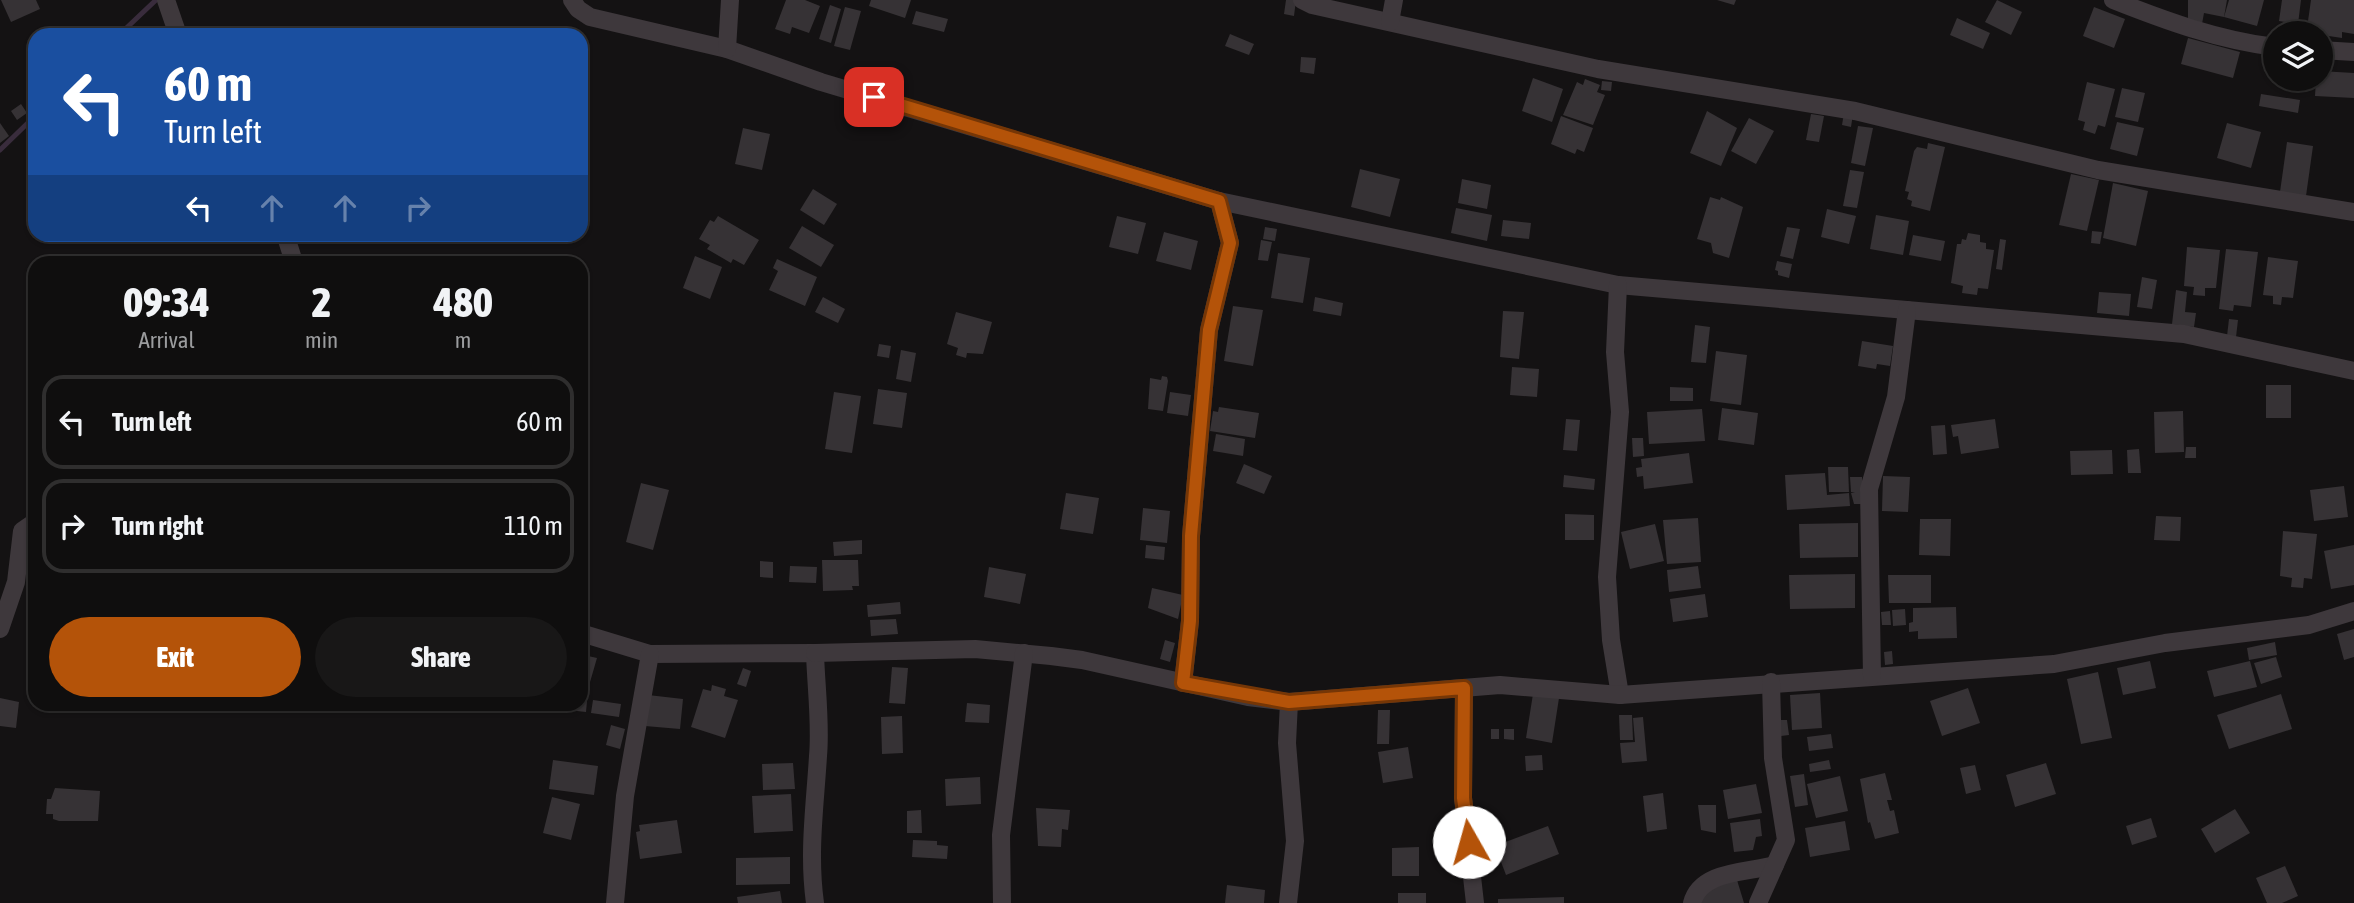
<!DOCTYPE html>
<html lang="en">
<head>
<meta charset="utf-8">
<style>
	body { margin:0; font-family:"Asap Condensed",sans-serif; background:#181717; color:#f1f3f6; height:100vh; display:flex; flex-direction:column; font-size:26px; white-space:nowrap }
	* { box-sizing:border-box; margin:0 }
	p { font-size:23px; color:#9b9c9e }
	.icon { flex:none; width:38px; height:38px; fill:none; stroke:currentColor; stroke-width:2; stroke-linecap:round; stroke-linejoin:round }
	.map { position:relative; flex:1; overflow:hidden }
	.drawer { position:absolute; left:28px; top:256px; width:560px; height:455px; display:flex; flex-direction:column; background:#0f0e0e; border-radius:21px; box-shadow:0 2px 5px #0004,0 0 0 2px #2f2e2e }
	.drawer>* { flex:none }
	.top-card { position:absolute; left:28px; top:28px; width:560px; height:214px; border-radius:21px; box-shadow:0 2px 5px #0004,0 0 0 2px #2f2e2e; background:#1a4fa0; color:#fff; overflow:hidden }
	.fabs { position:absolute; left:2263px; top:21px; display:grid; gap:14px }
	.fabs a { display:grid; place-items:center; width:70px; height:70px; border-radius:50%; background:#0f0e0e; box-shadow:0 2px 5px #0004,0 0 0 2px #2f2e2e; font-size:35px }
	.pin { position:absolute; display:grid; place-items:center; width:60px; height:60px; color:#fff; margin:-30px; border-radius:14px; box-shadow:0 4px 10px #0006 }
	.me { position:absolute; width:77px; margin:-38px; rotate:353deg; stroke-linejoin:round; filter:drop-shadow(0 0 5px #0008) }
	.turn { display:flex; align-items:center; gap:24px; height:147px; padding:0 21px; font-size:32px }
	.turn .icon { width:91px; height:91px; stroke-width:2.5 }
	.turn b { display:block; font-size:49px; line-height:60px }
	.lanes { display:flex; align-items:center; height:66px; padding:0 21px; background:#0003; justify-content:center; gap:35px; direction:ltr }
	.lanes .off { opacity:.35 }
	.eta { display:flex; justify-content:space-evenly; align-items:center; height:119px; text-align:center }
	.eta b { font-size:42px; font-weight:800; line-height:49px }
	.button { display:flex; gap:14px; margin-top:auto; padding:14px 21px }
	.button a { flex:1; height:80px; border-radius:42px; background:#b45309; color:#fff; font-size:28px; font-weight:800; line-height:80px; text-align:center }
	.button a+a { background:#181717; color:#f1f3f6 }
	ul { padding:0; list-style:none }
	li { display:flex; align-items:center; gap:21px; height:94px; margin:0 14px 10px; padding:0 7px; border:4px solid #2f2e2e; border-radius:21px }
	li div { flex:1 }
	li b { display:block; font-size:26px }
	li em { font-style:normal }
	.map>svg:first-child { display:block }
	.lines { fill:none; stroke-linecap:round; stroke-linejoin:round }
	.stream { stroke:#392c3c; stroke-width:5 }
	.building { fill:#363235 }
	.minor { stroke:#3e383c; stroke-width:18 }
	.route-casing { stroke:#753606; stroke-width:18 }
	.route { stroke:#b45309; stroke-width:12 }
</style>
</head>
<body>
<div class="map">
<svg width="2354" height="903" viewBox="0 0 2354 903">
	<rect width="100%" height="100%" fill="#141213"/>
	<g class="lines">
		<!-- stream -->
		<g class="stream">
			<polyline points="119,35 156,0"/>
			<polyline points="0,150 35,116"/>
		</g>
	</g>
	<!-- building -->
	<g class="building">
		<polygon points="1,0 36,0 40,9 11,22"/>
		<polygon points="786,0 805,0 820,6 809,33 792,27 790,34 775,29"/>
		<polygon points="871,0 911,0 905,18 869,6"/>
		<polygon points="1286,0 1296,0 1294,16 1284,14"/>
		<polygon points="1717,0 1736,0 1734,5"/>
		<polygon points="1997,0 2022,12 2011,35 1985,22"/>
		<polygon points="2188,0 2227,0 2224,17 2204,13 2202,24 2188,21"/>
		<polygon points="2229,0 2264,0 2257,26 2224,17"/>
		<polygon points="2282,0 2301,0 2298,24 2279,21"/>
		<polygon points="2311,0 2354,0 2354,34 2342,32 2342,38 2322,35 2323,30 2307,28"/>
		<polygon points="830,5 841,9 831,43 819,39"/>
		<polygon points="845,7 861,11 850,50 834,46"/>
		<polygon points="2094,7 2125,19 2114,48 2083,36"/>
		<polygon points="916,11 948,19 944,32 912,24"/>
		<polygon points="1957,18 1990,33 1983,49 1950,35"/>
		<polygon points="1230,34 1254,44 1249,55 1225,46"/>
		<polygon points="2188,38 2240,52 2233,78 2181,64"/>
		<polygon points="1301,57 1316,58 1314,74 1300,72"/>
		<polygon points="2320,71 2354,73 2354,98 2315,96 2316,79 2320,79"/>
		<polygon points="1533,78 1563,89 1552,122 1522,111"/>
		<polygon points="1585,79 1600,85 1597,92 1605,95 1593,125 1563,115 1577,82 1583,85"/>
		<polygon points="1602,81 1612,82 1611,91 1601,90"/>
		<polygon points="2087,82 2115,89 2105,127 2098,125 2095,134 2083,130 2085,122 2078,120"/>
		<polygon points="2122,88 2145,93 2138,122 2115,117"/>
		<polygon points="2261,94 2300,100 2298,113 2259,106"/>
		<polygon points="21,104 27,113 17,120 11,111"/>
		<polygon points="1707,111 1737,128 1721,166 1690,153"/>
		<polygon points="1844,113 1853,114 1851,127 1842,125"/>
		<polygon points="1811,114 1824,116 1819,142 1806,140"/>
		<polygon points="1561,116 1593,128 1584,152 1577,149 1575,154 1551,144"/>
		<polygon points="1749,118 1774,131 1756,164 1731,151"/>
		<polygon points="2117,122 2144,128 2137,156 2110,149"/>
		<polygon points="0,123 9,136 0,143"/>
		<polygon points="2227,123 2261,132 2251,168 2217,158"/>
		<polygon points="1858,126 1873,128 1865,166 1851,163"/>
		<polygon points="743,128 770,134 762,170 735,164"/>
		<polygon points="2287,142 2313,146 2306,196 2280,192"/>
		<polygon points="1928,143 1945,147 1930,211 1911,206 1912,201 1907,199 1909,192 1905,191 1914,151 1917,147 1927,149"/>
		<polygon points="1360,169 1400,179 1390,217 1351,207"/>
		<polygon points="1850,170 1864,172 1857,208 1843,206"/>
		<polygon points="2071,174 2099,180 2087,231 2059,225"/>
		<polygon points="1462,179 1491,185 1487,209 1458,203"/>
		<polygon points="2113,183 2148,191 2136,246 2103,238"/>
		<polygon points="813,189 837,204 824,225 800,210"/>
		<polygon points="1710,197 1720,200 1721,197 1743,207 1729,258 1713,253 1711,243 1697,239"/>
		<polygon points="1456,208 1492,215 1487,241 1451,233"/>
		<polygon points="1827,209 1856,216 1849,244 1821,237"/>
		<polygon points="1876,215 1909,221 1903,255 1870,249"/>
		<polygon points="718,216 759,240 744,265 733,259 731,263 707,249 710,245 699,239 710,220 714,222"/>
		<polygon points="1117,216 1146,223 1138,254 1109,247"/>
		<polygon points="1503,220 1531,223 1529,239 1501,236"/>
		<polygon points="802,226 834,245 821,267 789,248"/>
		<polygon points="1265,227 1277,229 1275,241 1263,239"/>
		<polygon points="1787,227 1800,229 1793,259 1780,256"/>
		<polygon points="2092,231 2102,232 2100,244 2091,243"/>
		<polygon points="1164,232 1198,241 1191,270 1156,261"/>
		<polygon points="1968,233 1980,235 1980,242 1986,243 1986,249 1994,250 1988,289 1978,288 1977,295 1962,293 1963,286 1951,283 1957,244 1961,244 1962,239 1966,240"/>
		<polygon points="1913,235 1945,241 1941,261 1909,255"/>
		<polygon points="2000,239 2006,240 2002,270 1996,269"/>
		<polygon points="1261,240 1272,242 1268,261 1258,260"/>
		<polygon points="2187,247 2220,250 2216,288 2205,288 2205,296 2193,295 2194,287 2184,286"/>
		<polygon points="2226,249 2258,252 2251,307 2234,305 2233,311 2219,309"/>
		<polygon points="1278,253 1310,258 1303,303 1271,298"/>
		<polygon points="695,256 722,267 710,299 683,288"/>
		<polygon points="2268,257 2298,261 2293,298 2282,297 2281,305 2273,304 2273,296 2263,295"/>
		<polygon points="777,259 817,277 805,306 769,290 778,271 773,268"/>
		<polygon points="1777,261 1792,264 1789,278 1778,275 1778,271 1775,270"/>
		<polygon points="2142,277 2157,280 2152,309 2137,307"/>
		<polygon points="2176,290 2187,292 2185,312 2196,313 2194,327 2172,324"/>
		<polygon points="2099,292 2131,294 2129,316 2097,313"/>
		<polygon points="823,297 845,309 838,323 815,312"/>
		<polygon points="1315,297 1343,303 1341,316 1313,311"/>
		<polygon points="1233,306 1263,310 1253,366 1224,361"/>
		<polygon points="1503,311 1524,312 1519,359 1500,357"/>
		<polygon points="956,312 992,322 983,354 967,353 966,358 956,355 958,348 947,344"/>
		<polygon points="2229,319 2238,320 2236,337 2227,336"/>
		<polygon points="1695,325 1710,327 1706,363 1691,362"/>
		<polygon points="1862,341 1893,346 1890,366 1877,364 1876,369 1858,366"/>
		<polygon points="879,344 891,346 889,358 877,356"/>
		<polygon points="901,350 916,353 911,382 896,379"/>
		<polygon points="1716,351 1747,355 1741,405 1710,401"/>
		<polygon points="1512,367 1539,369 1537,397 1510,395"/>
		<polygon points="1162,376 1167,377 1168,381 1163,411 1148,409 1150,378 1161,380"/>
		<rect x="2266" y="385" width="25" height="33"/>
		<polygon points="1670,387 1693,388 1693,401 1670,401"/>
		<polygon points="878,389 907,393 902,428 873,424"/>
		<polygon points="834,392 861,396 852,453 825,449"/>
		<polygon points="1170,392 1191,395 1188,416 1167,413"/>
		<polygon points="1219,407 1259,413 1255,438 1210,431 1213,411 1218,412"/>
		<polygon points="1722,408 1758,413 1754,445 1718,440"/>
		<polygon points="1702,409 1705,441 1649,444 1647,412"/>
		<polygon points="2183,411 2184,452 2155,453 2154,412"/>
		<polygon points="1566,419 1580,420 1577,451 1563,450"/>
		<polygon points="1995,419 1999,448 1961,454 1958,436 1953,437 1951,425"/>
		<polygon points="1945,425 1947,454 1933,455 1931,426"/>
		<polygon points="1216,434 1245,439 1243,456 1213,451"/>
		<polygon points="1632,438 1643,438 1644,456 1633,457"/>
		<polygon points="2186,447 2196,447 2196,458 2185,458"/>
		<polygon points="2139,449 2141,473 2128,473 2127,450"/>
		<polygon points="2112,450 2113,474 2071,475 2070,451"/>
		<polygon points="1689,453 1693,483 1644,489 1643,476 1637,477 1636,468 1642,467 1641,459"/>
		<polygon points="1244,464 1272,476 1264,494 1236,483"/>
		<polygon points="1828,467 1848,467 1849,492 1829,492"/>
		<polygon points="1825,473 1827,495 1849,493 1850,506 1787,510 1785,475"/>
		<polygon points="1564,475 1595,479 1594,490 1563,487"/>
		<polygon points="1883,476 1910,477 1908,512 1882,511"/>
		<polygon points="1850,477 1862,477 1862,504 1854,504 1851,493 1855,492 1851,492"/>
		<polygon points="641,483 669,490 653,550 626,542"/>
		<polygon points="2344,486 2348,517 2314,521 2310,490"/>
		<polygon points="1066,493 1099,498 1093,534 1060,529"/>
		<polygon points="1143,508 1170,511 1167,543 1140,540"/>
		<polygon points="1565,514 1594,515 1594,540 1565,540"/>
		<polygon points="2156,516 2181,517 2180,541 2154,540"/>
		<polygon points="1698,518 1701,562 1667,564 1663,520"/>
		<polygon points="1920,519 1951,519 1950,556 1919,555"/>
		<polygon points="1858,523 1858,557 1800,558 1799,524"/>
		<polygon points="1655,524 1664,561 1630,569 1621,532"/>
		<polygon points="2283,531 2317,534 2312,579 2304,578 2303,588 2291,587 2292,578 2280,576"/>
		<polygon points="862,540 862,554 834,556 833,542"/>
		<polygon points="1146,545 1165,547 1164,560 1145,558"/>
		<polygon points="2354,545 2354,585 2331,589 2324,551"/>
		<polygon points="822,560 858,560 859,586 852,586 853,590 823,591"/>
		<polygon points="760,561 773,562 773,578 760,577"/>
		<polygon points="790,566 817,567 816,583 789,582"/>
		<polygon points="1698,566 1701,588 1669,592 1667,570"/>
		<polygon points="989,567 1026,574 1020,604 984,597"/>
		<polygon points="1855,574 1855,608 1790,609 1789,575"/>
		<polygon points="1888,575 1931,575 1931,603 1889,603"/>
		<polygon points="1152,588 1183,595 1178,619 1148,608"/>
		<polygon points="1705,594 1708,617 1673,622 1670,599"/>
		<polygon points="900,602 901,614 868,617 867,605"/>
		<polygon points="1956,607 1957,638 1918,639 1918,631 1909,632 1909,623 1913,622 1913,608"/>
		<polygon points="1905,609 1906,625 1893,626 1892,610"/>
		<polygon points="1890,611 1891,625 1882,625 1881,612"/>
		<polygon points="896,619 898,634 871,636 870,620"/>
		<polygon points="2354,629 2354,657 2344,660 2337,634"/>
		<polygon points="1165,640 1175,643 1170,662 1160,659"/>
		<polygon points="2275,642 2277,655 2249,660 2247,648"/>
		<polygon points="581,646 589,648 588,656 597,658 588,689 581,687"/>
		<polygon points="1892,651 1893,664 1885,665 1884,652"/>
		<polygon points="2276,657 2282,677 2261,684 2254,663"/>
		<polygon points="2150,661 2156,688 2123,695 2117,668"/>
		<polygon points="2250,661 2257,687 2214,697 2207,671"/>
		<polygon points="892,667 908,668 905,704 889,703"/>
		<polygon points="743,668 751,671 746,687 737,684"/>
		<polygon points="2098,672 2112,738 2081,744 2067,679"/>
		<polygon points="712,685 726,689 724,696 738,700 725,738 691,727 703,689 711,691"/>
		<polygon points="1968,688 1980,723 1942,736 1930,701"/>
		<polygon points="1820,693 1822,728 1792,730 1790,695"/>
		<polygon points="1533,694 1559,698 1552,743 1526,738"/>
		<polygon points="2281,694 2292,729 2229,749 2217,715"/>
		<polygon points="648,695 683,699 680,729 645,726"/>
		<polygon points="0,698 19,702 16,728 0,726"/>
		<polygon points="581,700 587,701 586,712 559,709 559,704 581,704"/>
		<polygon points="593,700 621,704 619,717 591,713"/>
		<polygon points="967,703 990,705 989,723 965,722"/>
		<polygon points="1378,710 1390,710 1389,744 1377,744"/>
		<polygon points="1619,715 1632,715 1633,740 1620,740"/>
		<polygon points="902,716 903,753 882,754 881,717"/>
		<polygon points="1643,717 1647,761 1622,763 1620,743 1635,742 1633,718"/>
		<polygon points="1780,720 1787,720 1789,735 1781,736"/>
		<polygon points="611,725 625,729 620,749 606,745"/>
		<rect x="1491" y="729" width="8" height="10"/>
		<polygon points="1504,729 1514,729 1514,740 1504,739"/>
		<polygon points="1831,734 1833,748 1809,751 1807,737"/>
		<polygon points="1408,747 1413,778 1383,783 1378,752"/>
		<polygon points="1542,755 1543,770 1526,771 1525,756"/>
		<polygon points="553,760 598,766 594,795 549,789"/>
		<polygon points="1829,760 1831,769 1810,772 1809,764"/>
		<polygon points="793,763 795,789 763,790 762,764"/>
		<polygon points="2046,763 2056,794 2015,807 2006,775"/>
		<polygon points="1975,765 1981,790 1966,794 1960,768"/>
		<polygon points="1885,773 1892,800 1887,800 1890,811 1894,810 1899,833 1875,839 1870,822 1868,823 1860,779"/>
		<polygon points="1804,774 1808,805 1795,807 1790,776"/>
		<polygon points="1840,776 1848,811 1816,818 1807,784"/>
		<polygon points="980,777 981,804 946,806 945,779"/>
		<polygon points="1756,784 1762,813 1728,819 1723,790"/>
		<polygon points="55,788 100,791 98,821 59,821 53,819 53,814 46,814 47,799 51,799"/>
		<polygon points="1663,793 1667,829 1647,832 1643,796"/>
		<polygon points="791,794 793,831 754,833 752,796"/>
		<polygon points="552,797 580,804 571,840 543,833"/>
		<polygon points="1698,805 1716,805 1716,833 1701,830"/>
		<polygon points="1036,808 1070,810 1068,830 1062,829 1061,847 1038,846"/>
		<polygon points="2235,809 2250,833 2215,853 2201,829"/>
		<polygon points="921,810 922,833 907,833 907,811"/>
		<polygon points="2151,818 2157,837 2132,845 2126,826"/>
		<polygon points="1760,819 1762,836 1756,837 1753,850 1734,852 1730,823"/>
		<polygon points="677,820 682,853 640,859 636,832 640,831 639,825"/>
		<polygon points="1845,821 1850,850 1810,857 1805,828"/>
		<polygon points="1548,826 1559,854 1506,875 1495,846"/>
		<polygon points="913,840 937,841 937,845 948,846 947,859 912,857"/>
		<polygon points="1419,847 1419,876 1392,876 1392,848"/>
		<polygon points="790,857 790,884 736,885 736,858"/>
		<polygon points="2285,866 2298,896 2282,903 2267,903 2256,878"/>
		<polygon points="1737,880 1744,903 1701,903 1697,891"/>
		<polygon points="1227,885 1265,890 1264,903 1225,903"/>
		<polygon points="780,891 782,903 738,903 737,897"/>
		<rect x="1398" y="893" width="28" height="10"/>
		<polygon points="1564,897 1564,903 1498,903 1498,899"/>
	</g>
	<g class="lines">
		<!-- minor -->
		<g class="minor">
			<polyline points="166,0 178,35"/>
			<polyline points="572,0 578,9 590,17 727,49 821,82 1219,201 1618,285 2184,334 2354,371"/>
			<polyline points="1302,0 1312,5 1598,69 1855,111 2098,170 2354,212"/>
			<path d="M 2113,0 C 2166,21 2218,40 2275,47"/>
			<polyline points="1390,22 1394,0"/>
			<polyline points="727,49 730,0"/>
			<polyline points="2320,50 2354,52"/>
			<polyline points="285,234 294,262"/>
			<polyline points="1618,285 1615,352 1620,412 1607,577 1611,640 1620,695"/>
			<polyline points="0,629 16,582 22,531 35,522"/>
			<path d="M 581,633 L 650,654 L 815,653 C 816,687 821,723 818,756 C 815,806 808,853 815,903"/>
			<polyline points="815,653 975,649 1051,656 1082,660 1248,697 1289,702 1500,685 1620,695 2054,664 2165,643 2309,625 2354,611"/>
			<polyline points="1872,676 1869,489 1896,397 1907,310"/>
			<polyline points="1183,683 1190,621 1191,536 1209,330 1230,243 1219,201"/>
			<polyline points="1464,688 1463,798 1475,903"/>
			<polyline points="615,903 625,796 650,654"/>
			<polyline points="1002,903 1001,835 1024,653"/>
			<polyline points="1288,903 1295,841 1287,743 1289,702"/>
			<path d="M 1692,903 C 1701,870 1747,873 1775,865"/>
			<polyline points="1758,903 1786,840 1773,758 1771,682"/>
		</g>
	</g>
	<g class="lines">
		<defs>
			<polyline id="route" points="874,97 1219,201 1230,243 1209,330 1191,536 1190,621 1183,683 1289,702 1464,688 1463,798 1469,842"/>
		</defs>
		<!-- route casing -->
		<use href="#route" class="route-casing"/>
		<!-- route -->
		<use href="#route" class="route"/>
	</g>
</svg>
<div class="fabs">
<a><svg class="icon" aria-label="layers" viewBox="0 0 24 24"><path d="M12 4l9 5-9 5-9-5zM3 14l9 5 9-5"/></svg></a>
</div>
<div class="pin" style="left:874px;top:97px;background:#d93025"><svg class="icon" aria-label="arrive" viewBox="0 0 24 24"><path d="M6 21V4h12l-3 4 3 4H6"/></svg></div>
<svg class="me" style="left:1469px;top:842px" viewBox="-20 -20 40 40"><circle r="19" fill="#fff"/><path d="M0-13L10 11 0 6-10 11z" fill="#b45309"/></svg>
<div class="top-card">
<div class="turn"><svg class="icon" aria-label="left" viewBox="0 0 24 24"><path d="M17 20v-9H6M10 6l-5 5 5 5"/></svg><div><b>60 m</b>Turn left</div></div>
<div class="lanes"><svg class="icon" aria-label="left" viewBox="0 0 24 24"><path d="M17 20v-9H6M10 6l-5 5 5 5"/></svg><svg class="icon off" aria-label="ahead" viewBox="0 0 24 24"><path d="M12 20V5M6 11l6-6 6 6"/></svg><svg class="icon off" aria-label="ahead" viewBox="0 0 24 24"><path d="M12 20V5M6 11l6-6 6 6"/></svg><svg class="icon off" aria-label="right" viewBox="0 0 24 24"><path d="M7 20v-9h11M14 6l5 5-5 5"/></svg></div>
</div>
<section class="drawer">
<div class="eta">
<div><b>09:34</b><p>Arrival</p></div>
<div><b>2</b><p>min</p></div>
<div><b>480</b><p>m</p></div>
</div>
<ul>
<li><svg class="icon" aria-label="left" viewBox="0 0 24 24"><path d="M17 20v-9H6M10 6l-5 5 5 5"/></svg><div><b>Turn left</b></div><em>60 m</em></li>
<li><svg class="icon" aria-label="right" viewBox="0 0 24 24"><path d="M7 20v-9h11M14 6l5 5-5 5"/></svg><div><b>Turn right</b></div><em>110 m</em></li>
</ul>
<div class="button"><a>Exit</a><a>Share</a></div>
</section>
</div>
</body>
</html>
